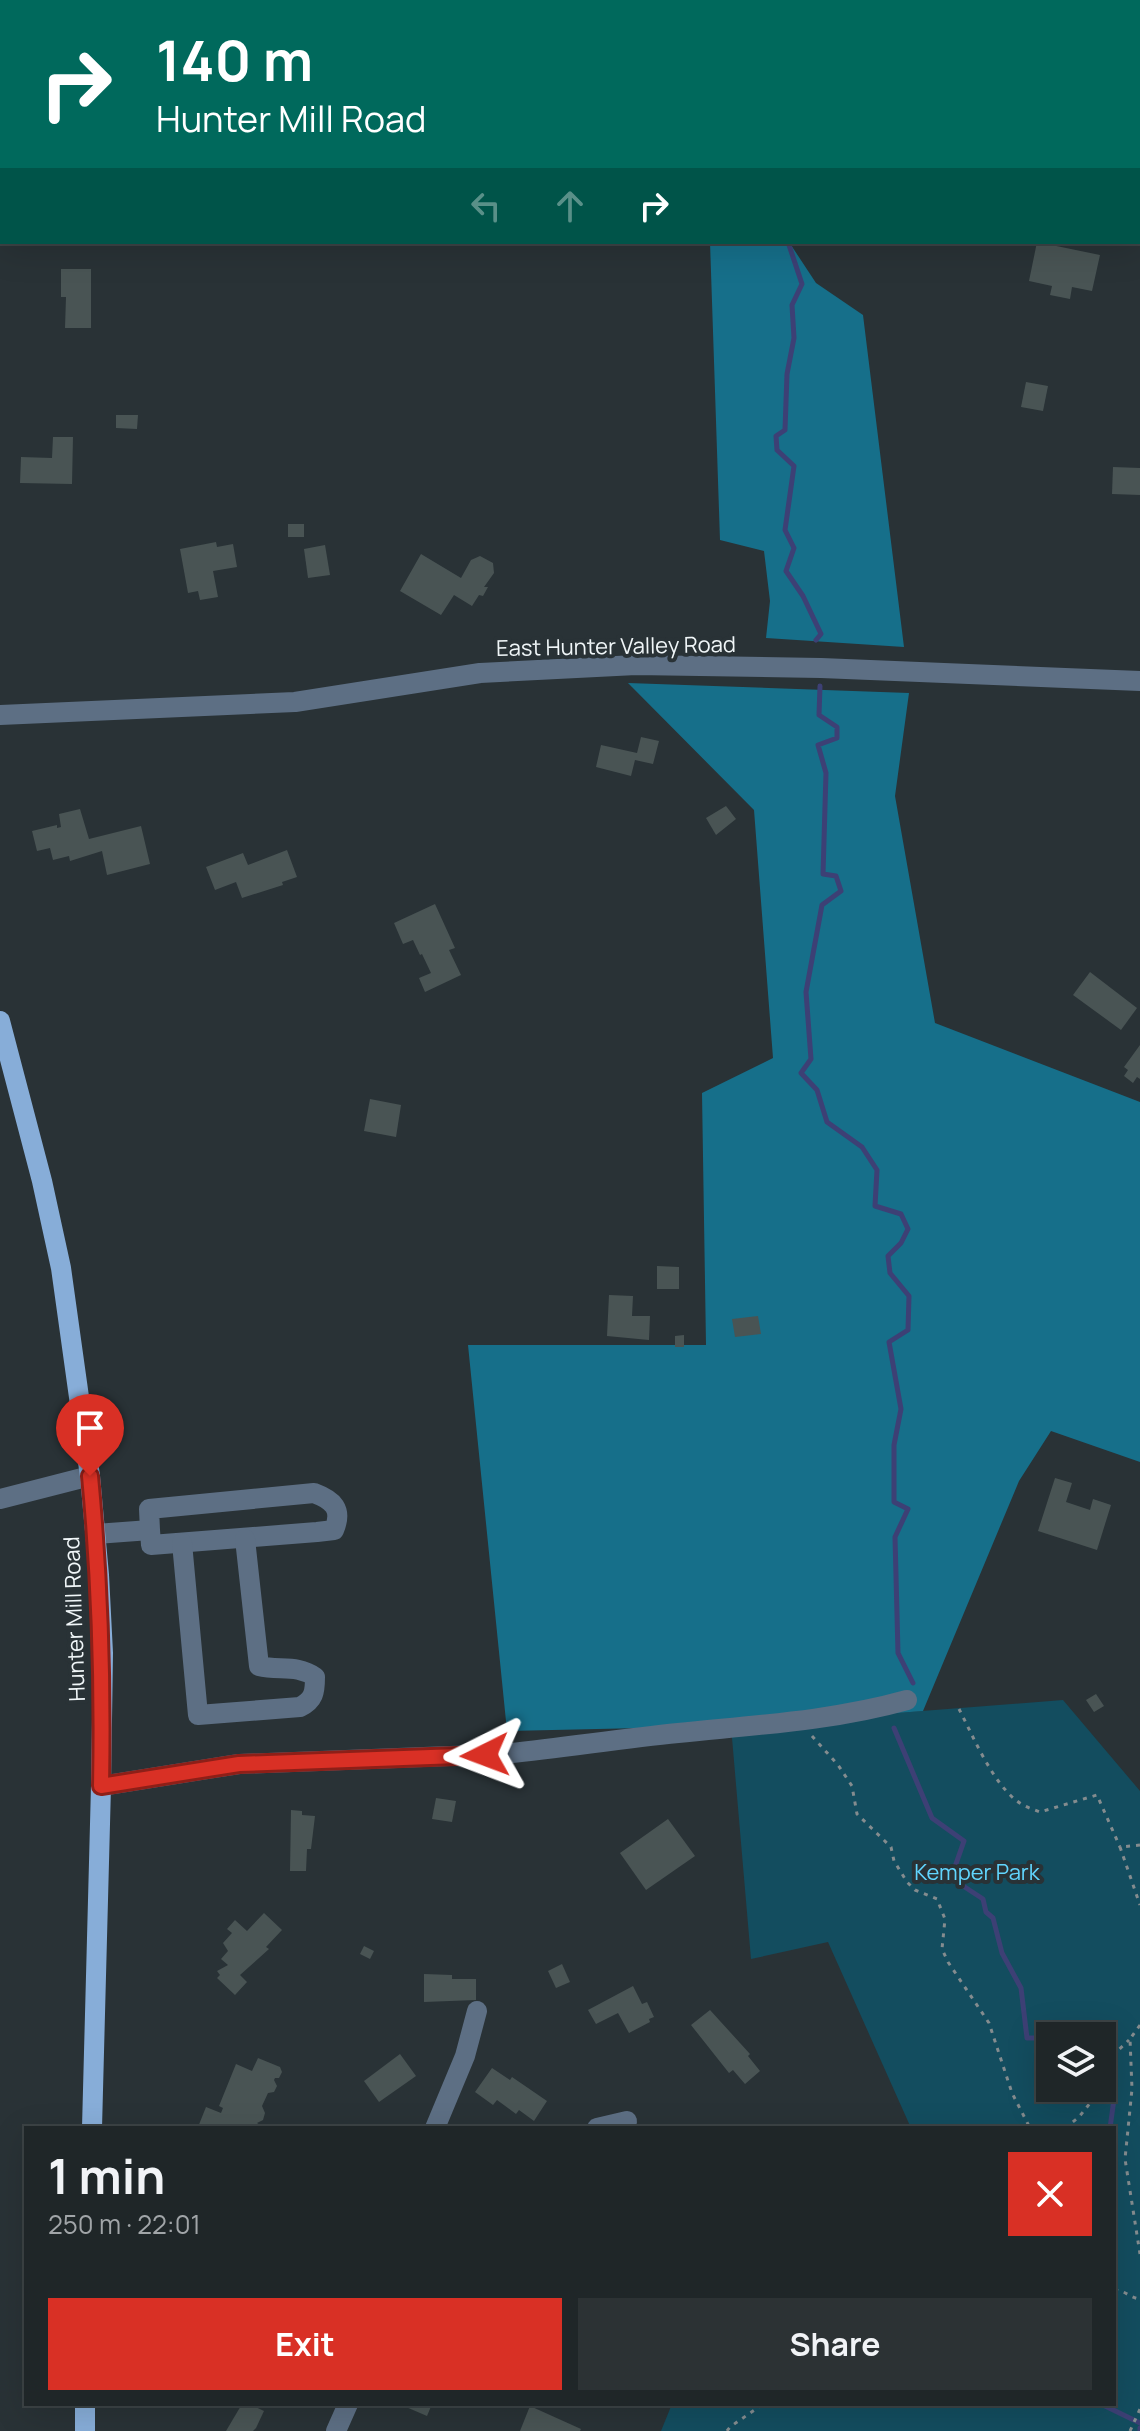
<!DOCTYPE html>
<html lang="en">
<head>
<meta charset="utf-8">
<style>
	body { margin:0; font-family:Manrope,sans-serif; background:#2c3234; color:#f1f3f6; height:100vh; display:flex; flex-direction:column; font-size:30px; white-space:nowrap }
	* { box-sizing:border-box; margin:0 }
	p { font-size:26px; color:#a1a5a8 }
	.icon { flex:none; width:44px; height:44px; fill:none; stroke:currentColor; stroke-width:2; stroke-linecap:round; stroke-linejoin:round }
	.map { position:relative; flex:1; overflow:hidden }
	.panel { position:absolute; left:24px; top:2126px; width:1092px; height:280px; display:flex; flex-direction:column; background:#1f2628; border-radius:0px; box-shadow:0 8px 32px #0002,0 0 0 2px #3c4345 }
	.panel>* { flex:none }
	.guide { position:absolute; left:0px; top:0px; width:1140px; height:244px; box-shadow:0 8px 32px #0002,0 0 0 2px #3c4345; background:#00695c; color:#fff; overflow:hidden }
	.tools { position:absolute; left:1036px; top:2022px; display:grid; gap:16px }
	.tools a { display:grid; place-items:center; width:80px; height:80px; border-radius:0px; background:#1f2628; box-shadow:0 8px 32px #0002,0 0 0 2px #3c4345; font-size:40px }
	.pin { position:absolute; display:grid; place-items:center; width:68px; height:68px; color:#fff; margin:-82px -34px; border-radius:50% 50% 50% 0; rotate:-45deg; box-shadow:0 0 8px #0007 }
	.pin .icon { rotate:45deg }
	.me { position:absolute; width:88px; margin:-44px; rotate:267deg; stroke-linejoin:round; filter:drop-shadow(0 0 6px #0008) }
	.turn { display:flex; align-items:center; gap:28px; height:168px; padding:0 24px; font-size:36px }
	.turn .icon { width:104px; height:104px; stroke-width:2.5 }
	.turn b { display:block; font-size:56px; line-height:68px }
	.lanes { display:flex; align-items:center; height:76px; padding:0 24px; background:#0003; justify-content:center; gap:40px; direction:ltr }
	.lanes .off { opacity:.35 }
	.round { display:grid; place-items:center; flex:none; width:84px; height:84px; border-radius:0px; background:#2c3234 }
	.overview { display:flex; align-items:center; justify-content:space-between; height:136px; padding:0 24px }
	h1 { font-size:48px; font-weight:700; line-height:60px }
	.action { display:flex; gap:16px; margin-top:auto; padding:16px 24px }
	.action a { flex:1; height:92px; border-radius:0px; background:#d93025; color:#fff; font-size:32px; font-weight:700; line-height:92px; text-align:center }
	.action a+a { background:#2c3234; color:#f1f3f6 }
	.map>svg:first-child { display:block }
	.green { fill:#134d5f; fill-rule:evenodd }
	.forest { fill:#166f8a }
	.lines { fill:none; stroke-linecap:round; stroke-linejoin:round }
	.stream { stroke:#3d4075; stroke-width:5 }
	.building { fill:#495454 }
	.path { stroke:#848c8f; stroke-width:3; stroke-dasharray:4 6; stroke-linecap:butt }
	.minor { stroke:#5d6f84; stroke-width:20 }
	.major { stroke:#87add8; stroke-width:20 }
	.route-casing { stroke:#8d1f18; stroke-width:20 }
	.route { stroke:#d93025; stroke-width:14 }
	.labels { text-anchor:middle; dominant-baseline:central; stroke-width:8; stroke-linejoin:round; paint-order:stroke }
	.street-label { font-size:22px; fill:#f0f6f8; stroke:#293236 }
	.park-label { font-size:22px; fill:#61d5fe; stroke:#293236 }
</style>
</head>
<body>
<div class="map">
<svg width="1140" height="2431" viewBox="0 0 1140 2431">
	<rect width="100%" height="100%" fill="#293236"/>
	<!-- green -->
	<path class="green" d="M 1063,1700 L 1140,1791 L 1140,2431 L 661,2431 L 672,2404 L 1114,2404 L 1114,2128 L 911,2128 L 828,1942 L 751,1959 L 731,1726 ZM 1050,2036 L 1102,2036 L 1102,2088 L 1050,2088 Z"/>
	<!-- forest -->
	<g class="forest">
		<polygon points="534,0 752,0 753,2 539,2"/>
		<polygon points="710,242 789,242 816,283 863,315 904,647 766,638 770,601 764,551 720,540"/>
		<polygon points="628,683 909,693 895,796 935,1023 1140,1102 1140,1462 1051,1431 1019,1481 923,1711 731,1726 507,1731 468,1345 706,1345 702,1093 773,1058 754,810"/>
	</g>
	<g class="lines">
		<!-- stream -->
		<g class="stream">
			<polyline points="678,0 679,2"/>
			<polyline points="788,242 802,284 792,305 794,338 787,374 785,430 776,436 777,450 794,466 785,530 794,548 786,571 803,596 821,634 816,640"/>
			<polyline points="820,686 819,715 837,727 837,738 818,745 826,773 823,874 836,876 841,891 822,905 806,992 811,1059 801,1073 817,1090 827,1122 862,1147 877,1170 875,1206 901,1214 908,1229 901,1243 888,1256 890,1273 909,1296 908,1330 889,1342 901,1409 894,1445 894,1502 908,1509 895,1537 898,1653 913,1683"/>
			<polyline points="894,1728 932,1818 964,1841 951,1878 983,1899 986,1912 993,1918 1002,1953 1021,1988 1027,2038 1050,2038"/>
			<polyline points="1055,2036 1057,2034 1063,2036"/>
			<polyline points="1102,2079 1111,2084 1114,2099 1110,2128"/>
			<polyline points="1101,2404 1140,2423"/>
			<polyline points="1140,2431 1140,2428"/>
		</g>
	</g>
	<!-- building -->
	<g class="building">
		<polygon points="1037,242 1100,255 1092,291 1072,287 1070,299 1050,295 1052,286 1029,281"/>
		<polygon points="61,269 91,269 91,328 65,328 66,297 61,297"/>
		<polygon points="1026,382 1048,386 1043,411 1021,407"/>
		<polygon points="116,415 138,415 137,429 116,428"/>
		<polygon points="53,437 73,437 72,484 20,483 21,457 52,458"/>
		<polygon points="1113,467 1140,468 1140,495 1112,494"/>
		<rect x="288" y="524" width="16" height="13"/>
		<polygon points="216,542 217,547 233,544 237,567 213,571 218,597 200,600 198,591 188,593 180,549"/>
		<polygon points="325,545 330,575 308,578 304,549"/>
		<polygon points="421,554 461,578 471,560 480,556 493,563 494,573 484,587 488,587 483,596 479,595 472,606 454,595 441,615 400,591"/>
		<polygon points="641,737 659,741 653,764 635,760 631,776 596,767 601,745 637,753"/>
		<polygon points="726,806 736,819 716,835 706,818"/>
		<polygon points="80,809 89,839 141,826 150,864 107,875 102,851 70,861 69,856 53,860 50,848 37,851 32,831 57,825 57,828 61,827 59,814"/>
		<polygon points="287,850 297,877 282,882 283,885 242,898 236,882 215,890 206,867 243,853 248,865"/>
		<polygon points="435,904 455,948 449,950 461,975 425,992 419,978 431,973 422,954 420,955 413,940 403,944 394,923"/>
		<polygon points="1090,972 1137,1008 1121,1030 1073,995"/>
		<polygon points="1140,1045 1140,1079 1137,1077 1133,1083 1124,1076 1128,1070 1124,1067"/>
		<polygon points="370,1099 401,1105 396,1137 364,1131"/>
		<polygon points="657,1266 679,1267 679,1289 657,1289"/>
		<polygon points="609,1295 633,1296 632,1316 650,1316 649,1340 607,1336"/>
		<polygon points="758,1316 761,1334 735,1337 732,1319"/>
		<polygon points="684,1335 684,1347 675,1347 675,1336"/>
		<polygon points="1055,1478 1072,1483 1066,1502 1090,1510 1093,1499 1111,1505 1097,1550 1038,1531"/>
		<polygon points="1096,1694 1104,1706 1094,1712 1086,1700"/>
		<polygon points="436,1798 456,1801 452,1822 432,1819"/>
		<polygon points="291,1810 302,1811 302,1815 315,1816 311,1849 307,1849 306,1871 290,1871"/>
		<polygon points="668,1819 695,1856 646,1890 620,1853"/>
		<polygon points="264,1913 282,1930 266,1947 269,1949 240,1975 247,1982 235,1995 217,1978 220,1975 217,1971 228,1965 221,1959 228,1951 223,1943 232,1933 227,1929 235,1920 247,1931"/>
		<polygon points="364,1946 374,1951 370,1959 360,1954"/>
		<polygon points="562,1964 570,1982 556,1988 548,1971"/>
		<polygon points="424,1974 452,1975 452,1979 476,1979 476,2000 424,2002"/>
		<polygon points="633,1986 642,2004 647,2002 654,2017 649,2019 650,2022 629,2033 618,2013 596,2024 588,2010"/>
		<polygon points="710,2010 750,2054 748,2056 760,2071 745,2084 733,2070 729,2073 691,2025"/>
		<polygon points="400,2054 416,2076 379,2102 364,2081"/>
		<polygon points="258,2058 280,2067 282,2072 279,2078 275,2078 274,2080 277,2086 274,2092 268,2093 262,2106 265,2113 263,2120 257,2123 260,2125 259,2128 198,2127 206,2107 221,2113 223,2108 219,2106 236,2064 252,2071"/>
		<polygon points="492,2068 510,2080 512,2077 547,2101 534,2121 519,2110 516,2114 497,2100 493,2105 475,2092"/>
		<polygon points="242,2404 249,2404 264,2411 256,2428 253,2431 226,2431"/>
		<polygon points="399,2404 432,2404 427,2416"/>
		<polygon points="530,2406 581,2429 580,2431 520,2431"/>
	</g>
	<g class="lines">
		<!-- path -->
		<g class="path">
			<path d="M 959,1709 C 973,1736 992,1782 1017,1801 C 1023,1806 1032,1809 1040,1812 L 1097,1795 L 1120,1847"/>
			<polyline points="812,1736 838,1765 852,1786 857,1814 891,1847 894,1861 907,1882 915,1890 937,1899 945,1919 942,1949 948,1962 989,2023 1012,2093 1030,2128"/>
			<polyline points="1140,1845 1120,1847 1140,1905"/>
			<polyline points="1140,2025 1130,2039 1132,2089 1125,2159 1140,2254"/>
			<polyline points="1065,2128 1079,2117 1102,2088 1106,2062 1129,2040"/>
			<path d="M 1114,2290 C 1125,2290 1130,2298 1140,2299"/>
			<polyline points="727,2431 730,2427 763,2404"/>
			<polyline points="1130,2431 1140,2409"/>
		</g>
		<!-- minor -->
		<g class="minor">
			<polyline points="0,71 2,71"/>
			<polyline points="1138,137 1140,137"/>
			<polyline points="0,715 295,702 480,673 636,665 821,668 1140,681"/>
			<polyline points="0,1499 90,1476"/>
			<path d="M 96,1534 L 150,1530 L 149,1509 L 314,1493 C 333,1500 343,1509 334,1530 L 317,1532 L 151,1545 L 150,1530"/>
			<path d="M 182,1543 L 198,1715 L 300,1707 C 314,1700 315,1692 315,1677 C 297,1664 279,1671 259,1666 L 245,1539"/>
			<path d="M 101,1786 L 239,1764 L 502,1754 C 561,1748 619,1739 678,1733 C 755,1725 832,1721 907,1700"/>
			<polyline points="435,2128 465,2056 477,2011"/>
			<polyline points="597,2128 627,2121"/>
			<polyline points="336,2431 348,2404"/>
		</g>
		<!-- major -->
		<g class="major">
			<polyline points="0,1021 42,1181 61,1268 90,1476 99,1575 103,1653 101,1786 92,2128"/>
			<polyline points="85,2431 85,2404"/>
		</g>
	</g>
	<g class="lines">
		<defs>
			<path id="route" d="M 90,1476 C 100,1581 103,1681 101,1786 L 239,1764 L 485,1755"/>
		</defs>
		<!-- route casing -->
		<use href="#route" class="route-casing"/>
		<!-- route -->
		<use href="#route" class="route"/>
	</g>
	<g class="labels">
		<!-- street labels -->
		<g class="street-label">
			<text transform="translate(616 646) rotate(-1)">East Hunter Valley Road</text>
			<text transform="translate(74 1619) rotate(-92)">Hunter Mill Road</text>
		</g>
		<!-- park labels -->
		<g class="park-label">
			<text x="977" y="1872">Kemper Park</text>
		</g>
	</g>
</svg>
<div class="tools">
<a><svg class="icon" aria-label="layers" viewBox="0 0 24 24"><path d="M12 4l9 5-9 5-9-5zM3 14l9 5 9-5"/></svg></a>
</div>
<div class="pin" style="left:90px;top:1476px;background:#d93025"><svg class="icon" aria-label="arrive" viewBox="0 0 24 24"><path d="M6 21V4h12l-3 4 3 4H6"/></svg></div>
<svg class="me" style="left:485px;top:1755px" viewBox="-20 -20 40 40"><path d="M0-17L14 15 0 8-14 15z" fill="#d93025" stroke="#fff" stroke-width="4"/></svg>
<div class="guide">
<div class="turn"><svg class="icon" aria-label="right" viewBox="0 0 24 24"><path d="M7 20v-9h11M14 6l5 5-5 5"/></svg><div><b>140 m</b>Hunter Mill Road</div></div>
<div class="lanes"><svg class="icon off" aria-label="left" viewBox="0 0 24 24"><path d="M17 20v-9H6M10 6l-5 5 5 5"/></svg><svg class="icon off" aria-label="ahead" viewBox="0 0 24 24"><path d="M12 20V5M6 11l6-6 6 6"/></svg><svg class="icon" aria-label="right" viewBox="0 0 24 24"><path d="M7 20v-9h11M14 6l5 5-5 5"/></svg></div>
</div>
<section class="panel">
<div class="overview"><div><h1>1 min</h1><p>250 m · 22:01</p></div><a class="round" style="background:#d93025;color:#fff"><svg class="icon" aria-label="close" viewBox="0 0 24 24"><path d="M6 6l12 12M18 6L6 18"/></svg></a></div>
<div class="action"><a>Exit</a><a>Share</a></div>
</section>
</div>
</body>
</html>
